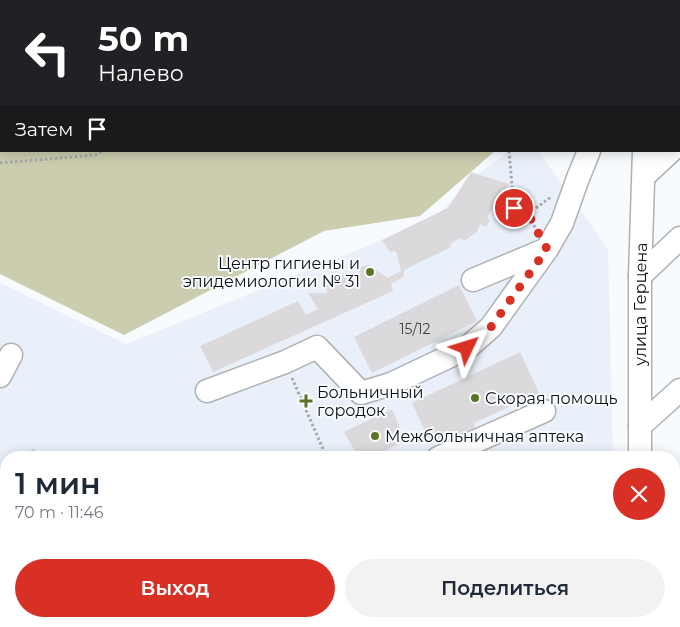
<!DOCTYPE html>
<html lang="ru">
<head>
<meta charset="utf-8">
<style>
	body { margin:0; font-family:Montserrat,sans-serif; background:#f2f2f3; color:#1f2937; height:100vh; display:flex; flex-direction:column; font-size:19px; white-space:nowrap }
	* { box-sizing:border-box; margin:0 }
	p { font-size:16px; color:#747a83 }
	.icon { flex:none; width:28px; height:28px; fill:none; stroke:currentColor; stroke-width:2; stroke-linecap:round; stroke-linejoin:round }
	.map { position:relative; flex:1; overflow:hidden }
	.details { position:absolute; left:0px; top:451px; width:680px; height:176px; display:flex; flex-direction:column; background:#fff; border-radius:20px 20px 0 0; box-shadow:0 2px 12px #0003 }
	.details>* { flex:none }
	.top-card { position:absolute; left:0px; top:0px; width:680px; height:152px; box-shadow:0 2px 12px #0003; background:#202124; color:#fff; overflow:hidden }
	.pin { position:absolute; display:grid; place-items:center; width:42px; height:42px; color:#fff; margin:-21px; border:2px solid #fff; border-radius:50%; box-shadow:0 1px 5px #0007 }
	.me { position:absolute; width:55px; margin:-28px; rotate:49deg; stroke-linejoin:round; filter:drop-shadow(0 0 4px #0008) }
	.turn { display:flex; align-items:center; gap:18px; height:105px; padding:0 15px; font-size:22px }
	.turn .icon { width:65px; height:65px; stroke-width:2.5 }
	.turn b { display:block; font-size:35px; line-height:42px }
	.then { display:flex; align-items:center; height:48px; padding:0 15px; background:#0003; gap:10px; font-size:19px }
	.round { display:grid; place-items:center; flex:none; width:52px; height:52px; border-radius:26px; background:#f2f2f3 }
	.summary { display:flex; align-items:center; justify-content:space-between; height:85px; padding:0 15px }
	h1 { font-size:30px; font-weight:600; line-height:38px }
	.cta { display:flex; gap:10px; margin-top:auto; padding:10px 15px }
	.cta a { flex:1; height:58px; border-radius:30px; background:#d93025; color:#fff; font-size:20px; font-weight:600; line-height:58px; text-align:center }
	.cta a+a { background:#f2f2f3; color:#1f2937 }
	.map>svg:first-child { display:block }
	.built { fill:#e9f0f9 }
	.green { fill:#cbcdae }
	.building { fill:#dcd9dc }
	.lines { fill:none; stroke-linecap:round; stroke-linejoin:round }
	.minor-casing { stroke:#afb1b3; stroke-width:25 }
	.path { stroke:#a6a9aa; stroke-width:3; stroke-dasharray:2.5 2.5; stroke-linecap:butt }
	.minor { stroke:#fff; stroke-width:22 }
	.route { stroke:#d93025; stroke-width:9; stroke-dasharray:0 16.2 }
	.poi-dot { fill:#5a7427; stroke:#f8fbfd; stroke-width:2 }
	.labels { text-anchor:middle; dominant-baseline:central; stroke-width:4; stroke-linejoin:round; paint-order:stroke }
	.number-label { font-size:14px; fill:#424244 }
	.poi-label { font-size:16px; fill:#0f1011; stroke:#f8fbfd; text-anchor:start }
	.street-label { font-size:16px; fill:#0f1011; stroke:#f8fbfd }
</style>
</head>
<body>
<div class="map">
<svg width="680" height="627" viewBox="0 0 680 627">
	<rect width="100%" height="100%" fill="#f8fbfd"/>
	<!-- built -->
	<polygon class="built" points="509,151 538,151 608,249 613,457 6,458 6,621 593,621 581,627 0,627 0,283 126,344 382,240 438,214 478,174"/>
	<!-- green -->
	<polygon class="green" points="0,0 633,0 632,1 1,1 1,151 495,151 420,216 324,231 124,335 0,274"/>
	<!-- building -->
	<g class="building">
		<polygon points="471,172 509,184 487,217 490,220 486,227 480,224 477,232 464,241 460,238 450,244 451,247 404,270 404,277 391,284 393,291 213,372 200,346 298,301 306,315 318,309 308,293 327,293 326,285 340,281 341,276 347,274 351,281 359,277 359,267 369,265 388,278 401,271 396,251 390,252 382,240 448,208"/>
		<polygon points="459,285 477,321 372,373 354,337"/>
		<polygon points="520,352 539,393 474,423 478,434 448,449 441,438 431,444 412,403"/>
		<polygon points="392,409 405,441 380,453 383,458 359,458 344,432"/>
		<polygon points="34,448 40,458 20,458"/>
		<polygon points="6,467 6,493 0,497 0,471"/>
		<polygon points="680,518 680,545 674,539 674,524"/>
		<polygon points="146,621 156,621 160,627 135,627"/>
		<polygon points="179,621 214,621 215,623 217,621 256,621 245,627 182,627"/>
		<polygon points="493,621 560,621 549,627 482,627"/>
	</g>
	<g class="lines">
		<defs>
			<g id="minor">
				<polyline points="679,53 680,52"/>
				<polyline points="644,176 671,151"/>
				<polyline points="640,276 680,238"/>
				<polyline points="473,280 547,249 562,223 578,178 589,151"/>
				<polyline points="0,376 11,355"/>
				<polyline points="207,391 285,362 317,347 361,393 391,384 467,348 491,327 547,249"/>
				<polyline points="640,426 680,390"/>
				<polyline points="438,458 544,411"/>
				<path id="s1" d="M 640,458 L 640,276 L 644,151"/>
				<polyline points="375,621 378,627"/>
				<polyline points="0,626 1,627"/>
				<polyline points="72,627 85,621"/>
				<polyline points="636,627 636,621"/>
			</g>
		</defs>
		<!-- minor casing -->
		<use href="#minor" class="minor-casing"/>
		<!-- path -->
		<g class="path">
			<polyline points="510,0 512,1"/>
			<polyline points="422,1 423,0"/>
			<polyline points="539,1 540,0"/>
			<polyline points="509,151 514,208 528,214 537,231"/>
			<polyline points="0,163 96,155 102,151"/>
			<polyline points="528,214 551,197"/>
			<polyline points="292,378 327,458"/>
		</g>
		<!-- minor -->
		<use href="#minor" class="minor"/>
	</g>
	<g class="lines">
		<!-- route -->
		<polyline class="route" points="467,348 491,327 547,249 528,214 514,208"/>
	</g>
	<!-- markers -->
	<g class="poi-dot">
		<circle cx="370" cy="272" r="5"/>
		<circle cx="475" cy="398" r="5"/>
		<path d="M303.5 393.5h5v5h5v5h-5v5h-5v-5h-5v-5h5z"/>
		<circle cx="375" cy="436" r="5"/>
	</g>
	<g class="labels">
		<!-- number labels -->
		<g class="number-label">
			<text x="415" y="329">15/12</text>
		</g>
		<!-- poi labels -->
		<g class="poi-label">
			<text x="360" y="263" text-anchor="end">Центр гигиены и<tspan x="360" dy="18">эпидемиологии № 31</tspan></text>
			<text x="317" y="392">Больничный<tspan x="317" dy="18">городок</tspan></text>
			<text x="485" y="398">Скорая помощь</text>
			<text x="385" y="436">Межбольничная аптека</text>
		</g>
		<!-- street labels -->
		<g class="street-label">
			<text stroke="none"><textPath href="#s1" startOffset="154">улица Герцена</textPath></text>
		</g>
	</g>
</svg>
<div class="pin" style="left:514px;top:208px;background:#d93025"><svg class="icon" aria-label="arrive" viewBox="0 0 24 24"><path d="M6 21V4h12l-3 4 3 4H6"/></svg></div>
<svg class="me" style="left:467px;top:348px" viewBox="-20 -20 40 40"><path d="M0-17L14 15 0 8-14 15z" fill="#d93025" stroke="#fff" stroke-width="4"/></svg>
<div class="top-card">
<div class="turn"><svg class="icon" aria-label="left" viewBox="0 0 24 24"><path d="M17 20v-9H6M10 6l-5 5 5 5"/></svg><div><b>50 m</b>Налево</div></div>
<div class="then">Затем<svg class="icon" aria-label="arrive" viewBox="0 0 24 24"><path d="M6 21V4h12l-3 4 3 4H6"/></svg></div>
</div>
<section class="details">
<div class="summary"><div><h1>1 мин</h1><p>70 m · 11:46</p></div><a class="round" style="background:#d93025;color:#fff"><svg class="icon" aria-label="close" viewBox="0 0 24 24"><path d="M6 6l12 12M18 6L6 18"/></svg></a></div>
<div class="cta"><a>Выход</a><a>Поделиться</a></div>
</section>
</div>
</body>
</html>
